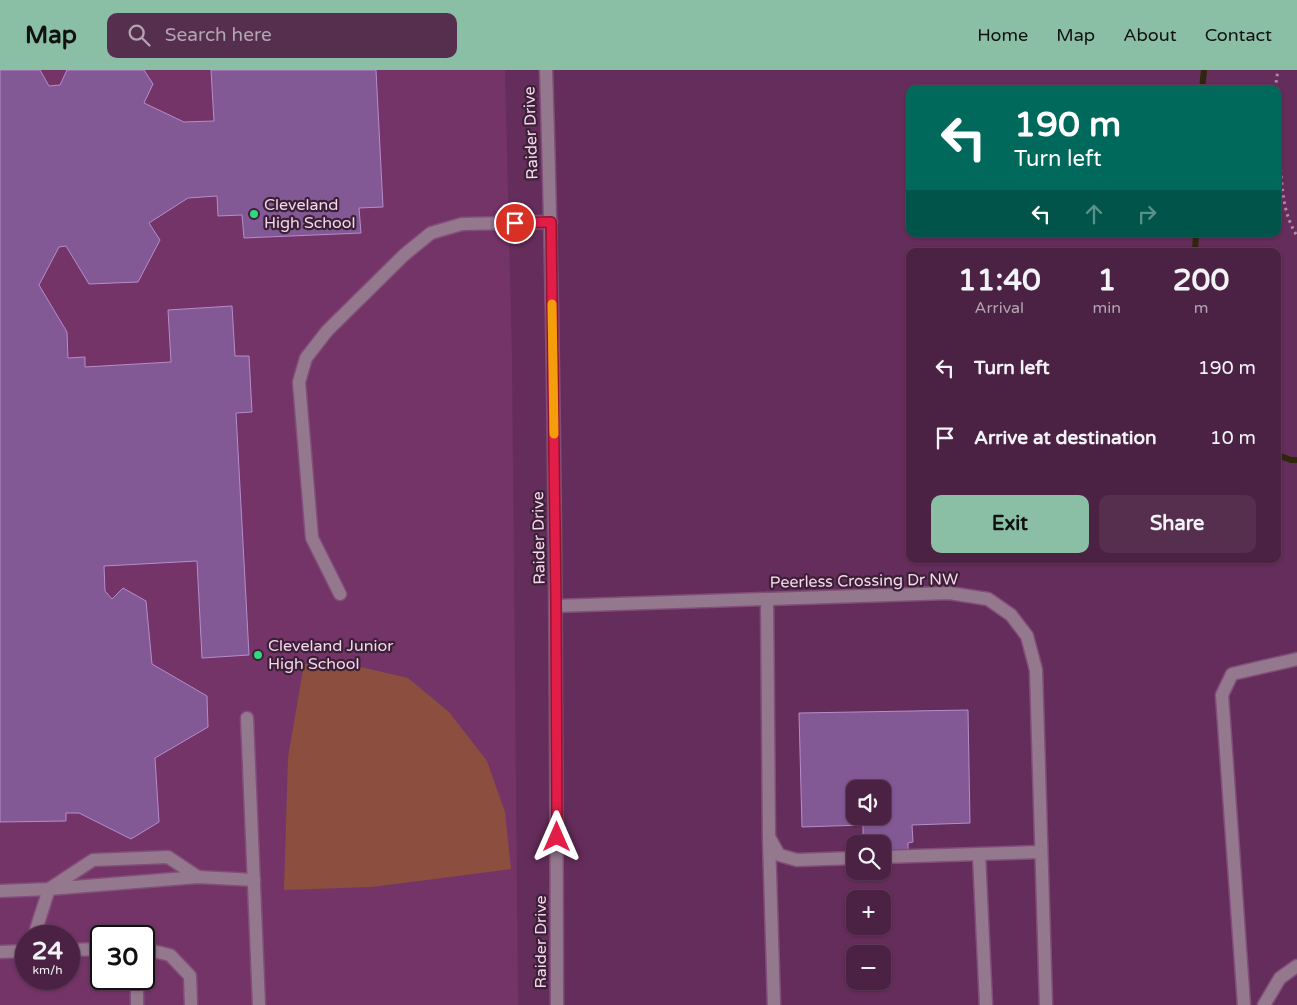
<!DOCTYPE html>
<html lang="en">
<head>
<meta charset="utf-8">
<style>
	body { margin:0; font-family:"Varela Round",sans-serif; background:#562f4f; color:#f1f3f6; height:100vh; display:flex; flex-direction:column; font-size:19px; white-space:nowrap }
	* { box-sizing:border-box; margin:0 }
	p { font-size:16px; color:#b2a4b2 }
	.icon { flex:none; width:28px; height:28px; fill:none; stroke:currentColor; stroke-width:2; stroke-linecap:round; stroke-linejoin:round }
	.map { position:relative; flex:1; overflow:hidden }
	.drawer { position:absolute; left:906px; top:178px; width:375px; height:315px; display:flex; flex-direction:column; background:#4c2244; border-radius:10px; box-shadow:0 1px 4px #0004,0 0 0 1px #633f5d }
	.drawer>* { flex:none }
	.banner { position:absolute; left:906px; top:15px; width:375px; height:152px; border-radius:10px; box-shadow:0 1px 4px #0004,0 0 0 1px #633f5d; background:#00695c; color:#fff; overflow:hidden }
	.buttons { position:absolute; left:846px; top:710px; display:grid; gap:10px }
	.buttons a { display:grid; place-items:center; width:45px; height:45px; border-radius:10px; background:#4c2244; box-shadow:0 1px 4px #0004,0 0 0 1px #633f5d; font-size:25px }
	.speed { position:absolute; left:15px; top:855px; display:flex; gap:10px; font-size:25px; font-weight:700; text-align:center }
	.speed>* { display:grid; place-content:center; width:65px; height:65px; border-radius:50%; background:#4c2244; box-shadow:0 1px 4px #0004,0 0 0 1px #633f5d; line-height:1 }
	.speed small { font-size:12px; font-weight:400 }
	.speed .limit { border:2px solid #111; border-radius:8px; background:#fff; color:#111 }
	.pin { position:absolute; display:grid; place-items:center; width:42px; height:42px; color:#fff; margin:-21px; border:2px solid #fff; border-radius:50%; box-shadow:0 1px 5px #0007 }
	.me { position:absolute; width:55px; margin:-28px; rotate:0deg; stroke-linejoin:round; filter:drop-shadow(0 0 4px #0008) }
	.turn { display:flex; align-items:center; gap:18px; height:105px; padding:0 25px; font-size:22px }
	.turn .icon { width:65px; height:65px; stroke-width:2.5 }
	.turn b { display:block; font-size:35px; line-height:42px }
	.lanes { display:flex; align-items:center; height:48px; padding:0 25px; background:#0003; justify-content:center; gap:25px; direction:ltr }
	.lanes .off { opacity:.35 }
	.eta { display:flex; justify-content:space-evenly; align-items:center; height:85px; text-align:center }
	.eta b { font-size:30px; font-weight:800; line-height:35px }
	.button { display:flex; gap:10px; margin-top:auto; padding:10px 25px }
	.button a { flex:1; height:58px; border-radius:10px; background:#8abfa5; color:#111; font-size:20px; font-weight:800; line-height:58px; text-align:center }
	.button a+a { background:#562f4f; color:#f1f3f6 }
	ul { padding:0; list-style:none }
	li { display:flex; align-items:center; gap:15px; height:70px; padding:0 25px }
	li div { flex:1 }
	li b { display:block; font-size:19px }
	li em { font-style:normal }
	header { display:flex; align-items:center; gap:30px; box-sizing:border-box; height:70px; padding:0 25px; background:#8abfa5; color:#111 }
	header strong { font-size:24px }
	nav { display:flex; gap:28px; margin-inline-start:auto; font-size:18px }
	.search { width:350px; height:45px; background:#562f4f; display:flex; align-items:center; gap:12px; box-sizing:border-box; padding:0 18px; border-radius:10px; color:#b2a4b2; font-size:19px }
	.map>svg:first-child { display:block }
	.built { fill:#743468; fill-rule:evenodd }
	.green { fill:#8b4e3f }
	.lines { fill:none; stroke-linecap:round; stroke-linejoin:round }
	.stream { stroke:#2e270c; stroke-width:6 }
	.building { fill:#825995; stroke:#b78ccc; fill-rule:evenodd }
	.minor-casing { stroke:#824e79; stroke-width:15 }
	.path { stroke:#b589ac; stroke-width:3; stroke-dasharray:2.5 4; stroke-linecap:butt }
	.minor { stroke:#94788e; stroke-width:12 }
	.route-casing { stroke:#92132f; stroke-width:12 }
	.route { stroke:#e11d48; stroke-width:9 }
	.slow { stroke:#f59e0b; stroke-width:9 }
	.poi-dot { fill:#33d882; stroke:#3b2136; stroke-width:2 }
	.labels { text-anchor:middle; dominant-baseline:central; stroke-width:4.5; stroke-linejoin:round; paint-order:stroke }
	.street-label { font-size:16px; fill:#f7d4ef; stroke:#3b2136 }
	.poi-label { font-size:16px; fill:#f7d4ef; stroke:#3b2136; text-anchor:start }
</style>
</head>
<body>
<header>
<strong>Map</strong>
<div class="search"><svg class="icon" aria-label="search" viewBox="0 0 24 24"><circle cx="10" cy="10" r="6"/><path d="M15 15l6 6"/></svg>Search here</div>
<nav><a>Home</a><a>Map</a><a>About</a><a>Contact</a></nav>
</header>
<div class="map">
<svg width="1297" height="935" viewBox="0 0 1297 935">
	<rect width="100%" height="100%" fill="#652d5b"/>
	<!-- built -->
	<path class="built" d="M 0,0 L 505,0 L 512,288 L 518,935 L 0,935 ZM 26,866 L 69,866 L 69,909 L 26,909 ZM 101,866 L 144,866 L 144,909 L 101,909 Z"/>
	<!-- green -->
	<polygon class="green" points="304,594 348,594 408,608 449,642 487,691 505,742 511,799 372,817 284,820 288,687"/>
	<g class="lines">
		<!-- stream -->
		<g class="stream">
			<polyline points="1202,19 1204,0"/>
			<polyline points="1195,181 1196,164"/>
			<polyline points="1278,385 1291,390 1297,390"/>
		</g>
	</g>
	<!-- building -->
	<g class="building">
		<polygon points="0,0 40,0 49,16 60,15 67,0 144,0 153,14 144,33 184,52 214,51 211,0 376,0 383,137 359,138 361,163 244,168 242,145 218,146 217,126 188,128 149,153 160,170 138,212 89,214 66,176 59,177 39,215 67,262 68,288 85,287 85,297 171,292 168,240 232,236 235,286 249,286 252,342 236,343 249,585 202,588 197,491 104,496 105,521 112,529 123,518 146,531 152,594 207,626 208,657 155,688 159,752 131,769 79,743 66,743 66,751 0,752"/>
		<path d="M 968,640 L 970,753 L 912,755 L 913,772 L 908,773 L 908,781 L 882,782 L 882,774 L 863,774 L 863,755 L 802,757 L 799,643 ZM 855,719 L 882,719 L 882,746 L 855,746 Z"/>
	</g>
	<g class="lines">
		<defs>
			<g id="minor">
				<path d="M 546,0 C 556,312 556,623 557,935"/>
				<polyline points="340,524 312,468 299,312 306,288 327,261 404,185 431,163 462,154 551,152"/>
				<polyline points="767,529 769,767 779,785 797,790 855,788"/>
				<polyline points="556,536 949,523 988,529 1011,545 1027,566 1036,600 1046,935"/>
				<polyline points="247,648 259,935"/>
				<polyline points="769,770 774,935"/>
				<polyline points="979,784 986,935"/>
				<polyline points="882,787 1041,782"/>
				<polyline points="0,821 49,819 198,807 254,810"/>
				<polyline points="34,866 49,819 93,790 168,787 198,807"/>
				<polyline points="144,879 170,885 190,906 191,935"/>
				<polyline points="69,880 101,879"/>
				<polyline points="0,882 26,881"/>
				<polyline points="137,935 137,909"/>
				<polyline points="1244,935 1222,625 1232,604 1297,589"/>
				<polyline points="1264,935 1280,908 1297,896"/>
			</g>
		</defs>
		<!-- minor casing -->
		<use href="#minor" class="minor-casing"/>
		<!-- path -->
		<g class="path">
			<polyline points="1275,19 1278,0"/>
			<polyline points="1278,35 1280,42 1278,77"/>
			<path d="M 1278,80 C 1284,112 1279,136 1297,166"/>
		</g>
		<!-- minor -->
		<use href="#minor" class="minor"/>
	</g>
	<g class="lines">
		<defs>
			<polyline id="route" points="515,153 551,152 556,536 557,767"/>
		</defs>
		<!-- route casing -->
		<use href="#route" class="route-casing"/>
		<!-- route -->
		<use href="#route" class="route"/>
		<!-- slow -->
		<polyline class="slow" points="552,234 554,364"/>
	</g>
	<!-- markers -->
	<g class="poi-dot">
		<circle cx="254" cy="144" r="5"/>
		<circle cx="258" cy="585" r="5"/>
	</g>
	<g class="labels">
		<!-- street labels -->
		<g class="street-label">
			<text transform="translate(531 63) rotate(-92)">Raider Drive</text>
			<text transform="translate(539 468) rotate(-91)">Raider Drive</text>
			<text transform="translate(864 511) rotate(-1)">Peerless Crossing Dr NW</text>
			<text transform="translate(541 872) rotate(-90)">Raider Drive</text>
		</g>
		<!-- poi labels -->
		<g class="poi-label">
			<text x="264" y="135">Cleveland<tspan x="264" dy="18">High School</tspan></text>
			<text x="268" y="576">Cleveland Junior<tspan x="268" dy="18">High School</tspan></text>
		</g>
	</g>
</svg>
<div class="buttons">
<a><svg class="icon" aria-label="sound" viewBox="0 0 24 24"><path d="M4 9h4l5-4v14l-5-4H4zM17 9q2 3 0 6"/></svg></a>
<a><svg class="icon" aria-label="search" viewBox="0 0 24 24"><circle cx="10" cy="10" r="6"/><path d="M15 15l6 6"/></svg></a>
<a>+</a>
<a>−</a>
</div>
<div class="speed"><div>24<small>km/h</small></div><div class="limit">30</div></div>
<div class="pin" style="left:515px;top:153px;background:#d93025"><svg class="icon" aria-label="arrive" viewBox="0 0 24 24"><path d="M6 21V4h12l-3 4 3 4H6"/></svg></div>
<svg class="me" style="left:557px;top:767px" viewBox="-20 -20 40 40"><path d="M0-17L14 15 0 8-14 15z" fill="#e11d48" stroke="#fff" stroke-width="4"/></svg>
<div class="banner">
<div class="turn"><svg class="icon" aria-label="left" viewBox="0 0 24 24"><path d="M17 20v-9H6M10 6l-5 5 5 5"/></svg><div><b>190 m</b>Turn left</div></div>
<div class="lanes"><svg class="icon" aria-label="left" viewBox="0 0 24 24"><path d="M17 20v-9H6M10 6l-5 5 5 5"/></svg><svg class="icon off" aria-label="ahead" viewBox="0 0 24 24"><path d="M12 20V5M6 11l6-6 6 6"/></svg><svg class="icon off" aria-label="right" viewBox="0 0 24 24"><path d="M7 20v-9h11M14 6l5 5-5 5"/></svg></div>
</div>
<section class="drawer">
<div class="eta">
<div><b>11:40</b><p>Arrival</p></div>
<div><b>1</b><p>min</p></div>
<div><b>200</b><p>m</p></div>
</div>
<ul>
<li><svg class="icon" aria-label="left" viewBox="0 0 24 24"><path d="M17 20v-9H6M10 6l-5 5 5 5"/></svg><div><b>Turn left</b></div><em>190 m</em></li>
<li><svg class="icon" aria-label="arrive" viewBox="0 0 24 24"><path d="M6 21V4h12l-3 4 3 4H6"/></svg><div><b>Arrive at destination</b></div><em>10 m</em></li>
</ul>
<div class="button"><a>Exit</a><a>Share</a></div>
</section>
</div>
</body>
</html>
